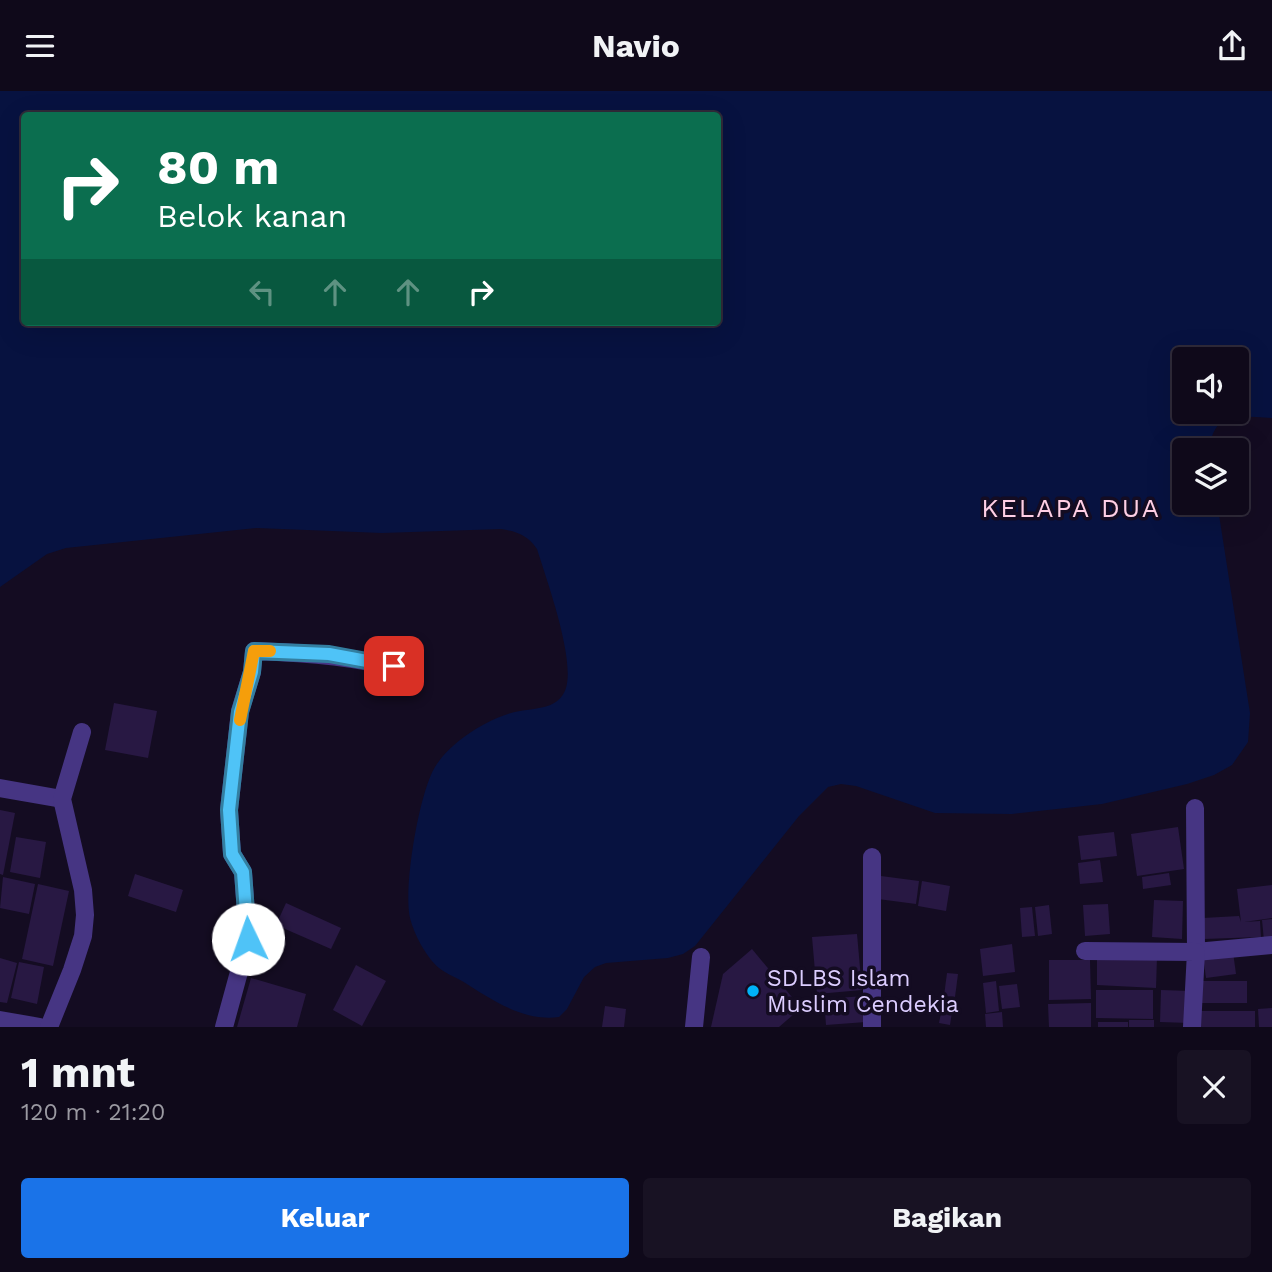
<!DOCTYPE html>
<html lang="id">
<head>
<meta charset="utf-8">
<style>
	body { margin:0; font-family:"Work Sans",sans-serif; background:#181223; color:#f1f3f6; height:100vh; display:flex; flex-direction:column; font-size:26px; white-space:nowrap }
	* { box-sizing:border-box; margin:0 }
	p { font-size:23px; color:#9b9aa2 }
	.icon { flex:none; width:38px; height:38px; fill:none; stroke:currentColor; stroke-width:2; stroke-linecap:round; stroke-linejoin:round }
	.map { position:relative; height:936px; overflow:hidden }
	.sheet { display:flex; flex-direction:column; background:#0f091a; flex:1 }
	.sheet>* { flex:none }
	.banner { position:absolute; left:21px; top:21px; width:700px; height:214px; border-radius:7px; box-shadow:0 7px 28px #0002,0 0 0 2px #2f2a39; background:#0b6e4f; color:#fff; overflow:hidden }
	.fabs { position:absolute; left:1172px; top:256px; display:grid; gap:14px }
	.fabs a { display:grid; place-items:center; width:77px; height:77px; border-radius:7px; background:#0f091a; box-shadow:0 7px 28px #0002,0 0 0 2px #2f2a39; font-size:35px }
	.pin { position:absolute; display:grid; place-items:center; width:60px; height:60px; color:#fff; margin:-30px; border-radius:14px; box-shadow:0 4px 10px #0006 }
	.me { position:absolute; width:77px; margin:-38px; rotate:357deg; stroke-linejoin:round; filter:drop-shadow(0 0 5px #0008) }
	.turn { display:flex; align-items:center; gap:24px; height:147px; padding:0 21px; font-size:32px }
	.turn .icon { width:91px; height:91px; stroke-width:2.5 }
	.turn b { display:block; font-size:49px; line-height:60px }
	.lanes { display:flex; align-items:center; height:66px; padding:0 21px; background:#0003; justify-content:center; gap:35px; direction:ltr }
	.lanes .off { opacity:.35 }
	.round { display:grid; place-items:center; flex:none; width:74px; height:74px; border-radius:7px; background:#181223 }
	.overview { display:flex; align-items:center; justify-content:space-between; height:119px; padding:0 21px }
	h1 { font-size:42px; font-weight:700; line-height:52px }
	.cta { display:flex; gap:14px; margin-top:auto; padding:14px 21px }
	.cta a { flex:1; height:80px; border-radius:7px; background:#1a73e8; color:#fff; font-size:28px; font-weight:700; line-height:80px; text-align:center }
	.cta a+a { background:#181223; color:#f1f3f6 }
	header { display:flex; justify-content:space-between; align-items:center; height:91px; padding:0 21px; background:#0f091a; font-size:32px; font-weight:700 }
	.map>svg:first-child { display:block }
	.water { fill:#071240; fill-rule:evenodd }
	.building { fill:#281843 }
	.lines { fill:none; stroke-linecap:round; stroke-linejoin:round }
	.minor { stroke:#463583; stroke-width:18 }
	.route-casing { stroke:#337fa1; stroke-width:18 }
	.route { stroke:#4fc3f7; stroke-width:12 }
	.slow { stroke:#f59e0b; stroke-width:12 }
	.poi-dot { fill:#00b2f8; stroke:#140c22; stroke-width:2.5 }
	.labels { text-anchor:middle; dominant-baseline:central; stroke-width:7; stroke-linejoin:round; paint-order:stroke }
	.poi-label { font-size:23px; fill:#dccdff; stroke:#140c22; text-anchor:start }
	.quarter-label { font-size:26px; letter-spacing:2px; fill:#ffcfe5; stroke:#140c22 }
</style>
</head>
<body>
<header><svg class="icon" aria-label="menu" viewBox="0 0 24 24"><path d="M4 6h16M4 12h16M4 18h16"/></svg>Navio<svg class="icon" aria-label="share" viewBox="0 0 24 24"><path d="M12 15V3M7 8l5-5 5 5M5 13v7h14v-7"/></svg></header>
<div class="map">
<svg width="1272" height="936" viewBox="0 0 1272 936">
	<rect width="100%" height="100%" fill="#140c22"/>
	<!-- water -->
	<path class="water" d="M 0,0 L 1272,0 L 1272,327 C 1238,326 1215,317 1209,359 L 1185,359 L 1185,411 L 1217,411 L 1250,622 L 1248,651 L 1232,674 L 1214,684 L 1187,693 L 1102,713 L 1012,723 L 935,722 L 856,695 L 841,693 L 828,696 L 799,725 L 695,855 L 683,863 L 668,867 L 606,872 L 595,876 L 584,886 L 567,918 L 559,926 C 523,931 491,908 462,890 C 455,886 445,882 439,877 C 426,866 414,843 410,827 C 403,797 419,702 435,676 C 441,666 451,656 460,649 C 474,638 494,627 511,622 C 531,616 558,621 566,597 C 575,567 547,490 537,458 C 527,444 518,441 501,438 L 382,442 L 257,437 L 66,457 L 47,463 L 0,496 ZM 24,24 L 718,24 L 718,231 L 24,231 ZM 1185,268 L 1237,268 L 1237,320 L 1185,320 Z"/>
	<!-- building -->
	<g class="building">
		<polygon points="114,612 157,620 148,667 105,659"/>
		<polygon points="0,719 15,722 3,784 0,783"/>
		<polygon points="1178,736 1184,778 1137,785 1131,743"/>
		<polygon points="1114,741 1117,765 1081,769 1078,745"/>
		<polygon points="16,746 46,751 40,787 10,781"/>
		<polygon points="1100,769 1103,791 1080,793 1078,772"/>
		<polygon points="1169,782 1171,794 1143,798 1142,786"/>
		<polygon points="135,783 183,799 176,821 128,805"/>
		<polygon points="881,785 919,790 916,813 878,808"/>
		<polygon points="3,786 35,793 29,823 0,817"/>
		<polygon points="922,790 950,795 946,820 918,815"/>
		<polygon points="38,793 69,800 53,875 22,868"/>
		<polygon points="1272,794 1272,827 1244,831 1260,830 1261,846 1204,848 1203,827 1239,825 1241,831 1237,798"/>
		<polygon points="1154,809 1183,810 1182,848 1152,846"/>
		<polygon points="286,812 341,837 331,858 276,834"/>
		<polygon points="1108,813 1110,843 1085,845 1083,814"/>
		<polygon points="1049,814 1052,843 1038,845 1035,816"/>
		<polygon points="1032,816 1035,845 1022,846 1020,817"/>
		<polygon points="1272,828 1272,849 1264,850 1262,829"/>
		<polygon points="857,843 862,899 817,903 812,846"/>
		<polygon points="1012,853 1015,881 983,885 980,858"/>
		<polygon points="752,858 801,917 779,936 711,936 723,883"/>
		<polygon points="1233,861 1236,883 1206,887 1203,865"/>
		<polygon points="1097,864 1157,866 1156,897 1097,894"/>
		<polygon points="0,867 17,872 7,912 0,911"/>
		<polygon points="1049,869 1090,869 1091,908 1049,909"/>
		<polygon points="19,871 44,876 37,913 11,907"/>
		<polygon points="356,874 386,890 362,935 333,919"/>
		<polygon points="947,882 958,883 955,906 944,905"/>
		<polygon points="251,887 306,903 297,936 237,936"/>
		<polygon points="996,890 999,920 986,922 983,892"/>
		<rect x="1201" y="890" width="46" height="22"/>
		<polygon points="1017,893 1020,916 1002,918 999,895"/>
		<polygon points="1096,899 1153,899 1153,928 1096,927"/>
		<polygon points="1161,899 1190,900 1189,932 1160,931"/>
		<polygon points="864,905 866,931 826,934 824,908"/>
		<polygon points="944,907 954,908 950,934 939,932"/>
		<polygon points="1091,912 1091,936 1049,936 1048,913"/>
		<polygon points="605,915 626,918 624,936 602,936"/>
		<polygon points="1272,917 1272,936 1259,936 1258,918"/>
		<rect x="1201" y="920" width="54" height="16"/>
		<polygon points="1002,921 1003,936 986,936 985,923"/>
		<rect x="1129" y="929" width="25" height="7"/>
		<rect x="1098" y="931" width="30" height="5"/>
	</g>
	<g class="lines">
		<!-- minor -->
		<g class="minor">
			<polyline points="0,697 62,708"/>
			<polyline points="1195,717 1196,861 1272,854"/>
			<polyline points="1085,860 1196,861 1192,936"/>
			<polyline points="0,929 40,936"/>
			<polyline points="49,936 72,879 83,845 85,824 83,799 62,708 82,641"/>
			<path d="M 224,936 L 248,848 L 243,781 L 232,763 L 229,719 L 240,620 L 252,581 L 254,560 C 309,562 360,566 413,581"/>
			<polyline points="694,936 701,866"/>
			<polyline points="872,936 872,766"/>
		</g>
	</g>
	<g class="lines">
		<defs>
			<polyline id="route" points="248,848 243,781 232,763 229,719 240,621 252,581 254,560 329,563 394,575"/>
		</defs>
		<!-- route casing -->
		<use href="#route" class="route-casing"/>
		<!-- route -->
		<use href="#route" class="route"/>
		<!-- slow -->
		<polyline class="slow" points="240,629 254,560 270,560"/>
	</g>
	<!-- markers -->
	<circle class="poi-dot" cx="753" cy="900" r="7"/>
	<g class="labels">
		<!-- poi labels -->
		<g class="poi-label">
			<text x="767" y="887">SDLBS Islam<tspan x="767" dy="26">Muslim Cendekia</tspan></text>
		</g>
		<!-- quarter labels -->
		<g class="quarter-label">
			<text x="1071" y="417">KELAPA DUA</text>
		</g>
	</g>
</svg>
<div class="fabs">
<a><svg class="icon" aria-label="sound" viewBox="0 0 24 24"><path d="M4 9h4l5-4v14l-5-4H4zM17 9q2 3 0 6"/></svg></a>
<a><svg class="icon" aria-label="layers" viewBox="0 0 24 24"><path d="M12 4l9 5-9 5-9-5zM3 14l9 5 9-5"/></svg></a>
</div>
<div class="pin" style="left:394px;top:575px;background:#d93025"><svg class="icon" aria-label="arrive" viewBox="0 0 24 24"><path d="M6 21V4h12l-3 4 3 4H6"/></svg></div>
<svg class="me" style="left:248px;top:848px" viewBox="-20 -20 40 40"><circle r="19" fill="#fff"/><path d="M0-13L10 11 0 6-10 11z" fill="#4fc3f7"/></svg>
<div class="banner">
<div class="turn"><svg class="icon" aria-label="right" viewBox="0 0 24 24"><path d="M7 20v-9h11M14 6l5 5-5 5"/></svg><div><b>80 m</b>Belok kanan</div></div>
<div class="lanes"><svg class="icon off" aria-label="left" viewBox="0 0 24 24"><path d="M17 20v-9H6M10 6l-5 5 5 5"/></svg><svg class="icon off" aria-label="ahead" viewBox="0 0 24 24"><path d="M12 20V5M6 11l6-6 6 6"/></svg><svg class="icon off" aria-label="ahead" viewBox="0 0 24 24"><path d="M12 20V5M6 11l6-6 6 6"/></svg><svg class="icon" aria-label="right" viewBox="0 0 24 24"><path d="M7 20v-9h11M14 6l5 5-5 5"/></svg></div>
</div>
</div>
<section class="sheet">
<div class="overview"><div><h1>1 mnt</h1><p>120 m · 21:20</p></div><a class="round"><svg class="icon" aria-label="close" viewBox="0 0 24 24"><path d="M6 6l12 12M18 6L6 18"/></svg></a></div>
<div class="cta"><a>Keluar</a><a>Bagikan</a></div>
</section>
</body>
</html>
